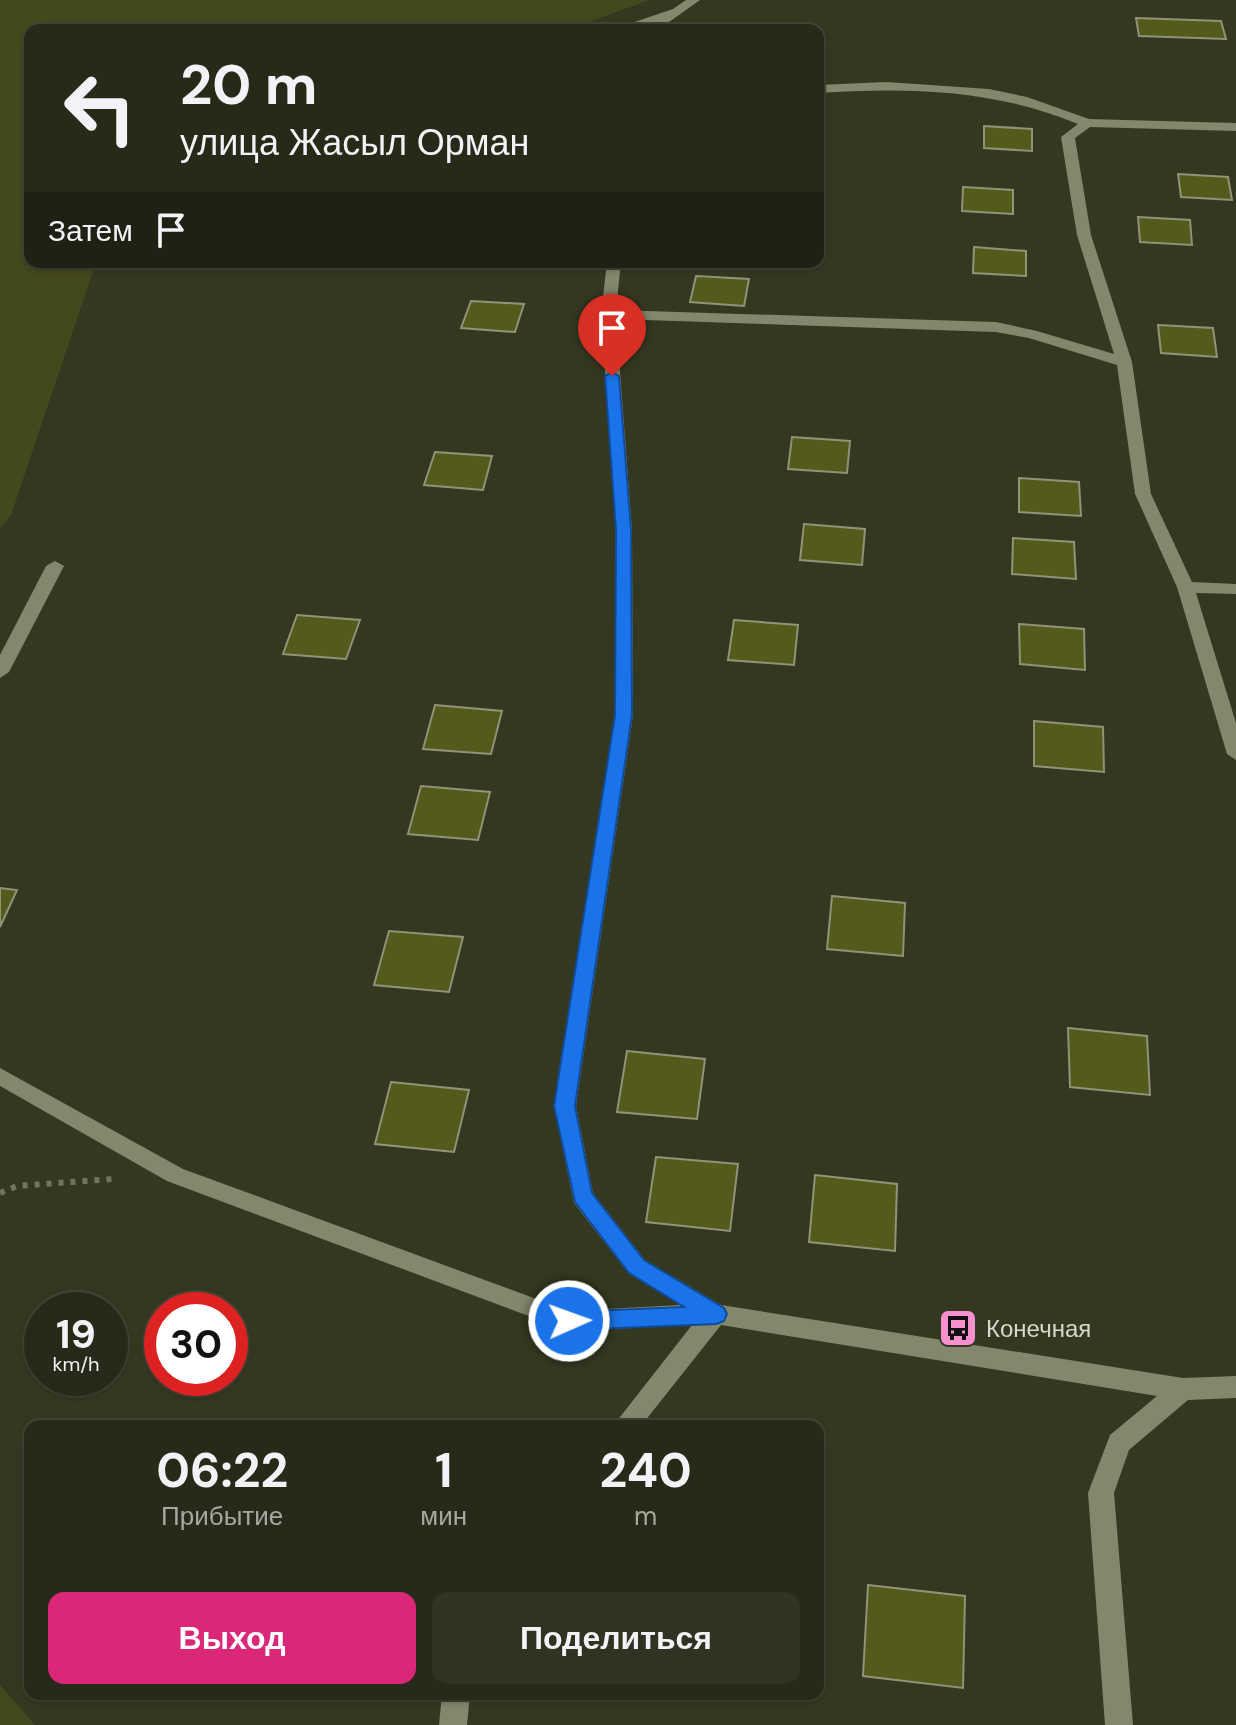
<!DOCTYPE html>
<html lang="ru">
<head>
<meta charset="utf-8">
<style>
	body { margin:0; font-family:"DM Sans",sans-serif; background:#303222; color:#f1f3f6; height:100vh; display:flex; flex-direction:column; font-size:30px; white-space:nowrap }
	* { box-sizing:border-box; margin:0 }
	p { font-size:26px; color:#a5a7a2 }
	.icon { flex:none; width:44px; height:44px; fill:none; stroke:currentColor; stroke-width:2; stroke-linecap:round; stroke-linejoin:round }
	.map { position:relative; flex:1; overflow:hidden }
	.sheet { position:absolute; left:24px; top:1420px; width:800px; height:280px; display:flex; flex-direction:column; background:#282a19; border-radius:16px; box-shadow:0 2px 6px #0004,0 0 0 2px #444638 }
	.sheet>* { flex:none }
	.guide { position:absolute; left:24px; top:24px; width:800px; height:244px; border-radius:16px; box-shadow:0 2px 6px #0004,0 0 0 2px #444638; background:#282a19; color:#f1f3f6; overflow:hidden }
	.speed { position:absolute; left:24px; top:1292px; display:flex; gap:16px; font-size:40px; font-weight:700; text-align:center }
	.speed>* { display:grid; place-content:center; width:104px; height:104px; border-radius:50%; background:#282a19; box-shadow:0 2px 6px #0004,0 0 0 2px #444638; line-height:1 }
	.speed small { font-size:20px; font-weight:400 }
	.speed .limit { border:12px solid #d22; background:#fff; color:#111 }
	.pin { position:absolute; display:grid; place-items:center; width:68px; height:68px; color:#fff; margin:-82px -34px; border-radius:50% 50% 50% 0; rotate:-45deg; box-shadow:0 0 8px #0007 }
	.pin .icon { rotate:45deg }
	.me { position:absolute; width:88px; margin:-44px; rotate:88deg; stroke-linejoin:round; filter:drop-shadow(0 0 6px #0008) }
	.turn { display:flex; align-items:center; gap:28px; height:168px; padding:0 24px; font-size:36px }
	.turn .icon { width:104px; height:104px; stroke-width:2.5 }
	.turn b { display:block; font-size:56px; line-height:68px }
	.then { display:flex; align-items:center; height:76px; padding:0 24px; background:#0003; gap:16px; font-size:30px }
	.eta { display:flex; justify-content:space-evenly; align-items:center; height:136px; text-align:center }
	.eta b { font-size:48px; font-weight:700; line-height:56px }
	.primary-button { display:flex; gap:16px; margin-top:auto; padding:16px 24px }
	.primary-button a { flex:1; height:92px; border-radius:16px; background:#db2777; color:#fff; font-size:32px; font-weight:700; line-height:92px; text-align:center }
	.primary-button a+a { background:#303222; color:#f1f3f6 }
	.map>svg:first-child { display:block }
	.green { fill:#44481d }
	.building { fill:#545a1b; stroke:#8f9378; stroke-width:2 }
	.lines { fill:none; stroke-linecap:round; stroke-linejoin:round }
	.path { stroke:#717460; stroke-width:6; stroke-dasharray:5 7; stroke-linecap:butt }
	.street { fill:#83876d; fill-rule:evenodd }
	.route { fill:#1a73e8; stroke:#114b97; stroke-width:2 }
	.labels { text-anchor:middle; dominant-baseline:central; stroke-width:7; stroke-linejoin:round; paint-order:stroke }
	.near-poi-label { font-size:24px; fill:#d5d8ca; stroke:#353821; text-anchor:start }
</style>
</head>
<body>
<div class="map">
<svg width="1236" height="1725" viewBox="0 0 1236 1725">
	<rect width="100%" height="100%" fill="#353821"/>
	<!-- green -->
	<g class="green">
		<polygon points="0,0 649,0 567,30 30,30 30,262 96,262 11,515 0,529"/>
		<polygon points="0,1685 35,1725 36,1725 0,1725"/>
	</g>
	<!-- building -->
	<g class="building">
		<polygon points="1136,18 1221,21 1226,39 1139,36"/>
		<polygon points="984,126 1032,129 1032,151 984,148"/>
		<polygon points="1178,174 1228,177 1232,200 1181,197"/>
		<polygon points="963,187 1013,190 1013,214 962,211"/>
		<polygon points="1138,217 1190,220 1192,245 1140,242"/>
		<polygon points="974,247 1026,251 1026,276 973,273"/>
		<polygon points="696,276 749,279 744,306 690,302"/>
		<polygon points="471,301 524,304 515,332 461,328"/>
		<polygon points="1158,325 1213,328 1217,357 1161,353"/>
		<polygon points="792,437 850,441 847,473 788,469"/>
		<polygon points="435,452 492,456 483,490 424,485"/>
		<polygon points="1019,478 1079,482 1081,516 1019,512"/>
		<polygon points="804,524 865,529 862,565 800,560"/>
		<polygon points="1013,538 1074,542 1076,579 1012,574"/>
		<polygon points="297,615 360,620 346,659 283,654"/>
		<polygon points="734,620 798,625 794,665 728,660"/>
		<polygon points="1019,624 1084,629 1085,670 1020,664"/>
		<polygon points="435,705 502,711 491,754 423,749"/>
		<polygon points="1034,721 1103,727 1104,772 1034,766"/>
		<polygon points="421,786 490,792 478,840 408,834"/>
		<polygon points="0,888 17,890 0,927"/>
		<polygon points="832,896 905,903 903,956 827,949"/>
		<polygon points="389,931 463,937 449,992 374,985"/>
		<polygon points="1068,1028 1147,1036 1150,1095 1070,1087"/>
		<polygon points="627,1051 705,1059 697,1119 617,1112"/>
		<polygon points="391,1082 469,1090 454,1152 375,1144"/>
		<polygon points="656,1157 738,1164 730,1231 646,1222"/>
		<polygon points="815,1175 897,1184 895,1251 809,1242"/>
		<polygon points="868,1585 965,1596 963,1688 863,1676"/>
	</g>
	<g class="lines">
		<!-- path -->
		<polyline class="path" points="0,1193 17,1186 113,1179"/>
		<!-- street -->
		<g class="street">
			<path d="M 686,0 L 700,0 L 669,22 C 651,23 631,30 611,30 L 673,9 Z"/>
			<path d="M 886,82 L 989,89 L 1027,97 L 1089,119 L 1236,123 L 1236,131 L 1090,127 L 1075,138 L 1091,235 L 1132,362 L 1151,494 L 1192,582 L 1236,584 L 1236,594 L 1196,593 L 1236,723 L 1236,760 L 1227,754 L 1177,587 L 1135,494 L 1117,365 L 1029,338 L 996,332 L 616,319 L 632,530 L 633,715 L 576,1106 L 593,1193 L 645,1260 L 721,1305 L 1183,1378 L 1236,1376 L 1236,1398 L 1188,1400 L 1129,1450 L 1114,1493 L 1133,1725 L 1105,1725 L 1088,1493 L 1110,1435 L 1157,1396 L 721,1325 L 641,1426 L 613,1426 L 692,1325 L 569,1331 L 167,1181 L 0,1086 L 0,1068 L 183,1169 L 569,1311 L 681,1305 L 629,1274 L 574,1203 L 554,1106 L 615,715 L 616,530 L 601,314 L 607,262 L 621,262 L 616,310 L 996,322 L 1037,331 L 1114,354 L 1077,235 L 1061,137 L 1078,124 C 994,89 908,87 818,93 L 818,85 Z"/>
			<polygon points="55,561 64,566 9,672 0,678 0,655 46,566"/>
			<polygon points="442,1694 470,1694 467,1725 439,1725"/>
		</g>
	</g>
	<!-- route -->
	<polygon class="route" points="612,372 619,376 631,530 632,715 575,1106 592,1193 644,1260 724,1308 727,1314 724,1321 716,1324 569,1330 561,1327 558,1321 561,1314 569,1312 684,1307 629,1273 575,1202 554,1106 615,715 616,530 605,376"/>
	<!-- icons -->
	<defs>
		<symbol id="bus-square" viewBox="-11 -11 22 22"><rect x="-9" y="-9" width="18" height="18" rx="4" fill="#f790cd" stroke="#353821"/><path d="M-5-6H5V4H4V6H2V4H-2V6H-4V4H-5ZM-3.5-4V0h7V-4ZM-3.5 1.2v1.5H-2V1.2ZM2 1.2v1.5H3.5V1.2Z" fill="#111"/></symbol>
	</defs>
	<g fill-rule="evenodd">
		<use href="#bus-square" x="936" y="1306" width="44" height="44"/>
	</g>
	<g class="labels">
		<!-- near-poi labels -->
		<g class="near-poi-label">
			<text x="986" y="1328">Конечная</text>
		</g>
	</g>
</svg>
<div class="speed"><div>19<small>km/h</small></div><div class="limit">30</div></div>
<div class="pin" style="left:612px;top:376px;background:#d93025"><svg class="icon" aria-label="arrive" viewBox="0 0 24 24"><path d="M6 21V4h12l-3 4 3 4H6"/></svg></div>
<svg class="me" style="left:569px;top:1321px" viewBox="-20 -20 40 40"><circle r="17" fill="#1a73e8" stroke="#fff" stroke-width="3"/><path d="M0-11L8 9 0 5-8 9z" fill="#fff"/></svg>
<div class="guide">
<div class="turn"><svg class="icon" aria-label="left" viewBox="0 0 24 24"><path d="M17 20v-9H6M10 6l-5 5 5 5"/></svg><div><b>20 m</b>улица Жасыл Орман</div></div>
<div class="then">Затем<svg class="icon" aria-label="arrive" viewBox="0 0 24 24"><path d="M6 21V4h12l-3 4 3 4H6"/></svg></div>
</div>
<section class="sheet">
<div class="eta">
<div><b>06:22</b><p>Прибытие</p></div>
<div><b>1</b><p>мин</p></div>
<div><b>240</b><p>m</p></div>
</div>
<div class="primary-button"><a>Выход</a><a>Поделиться</a></div>
</section>
</div>
</body>
</html>
